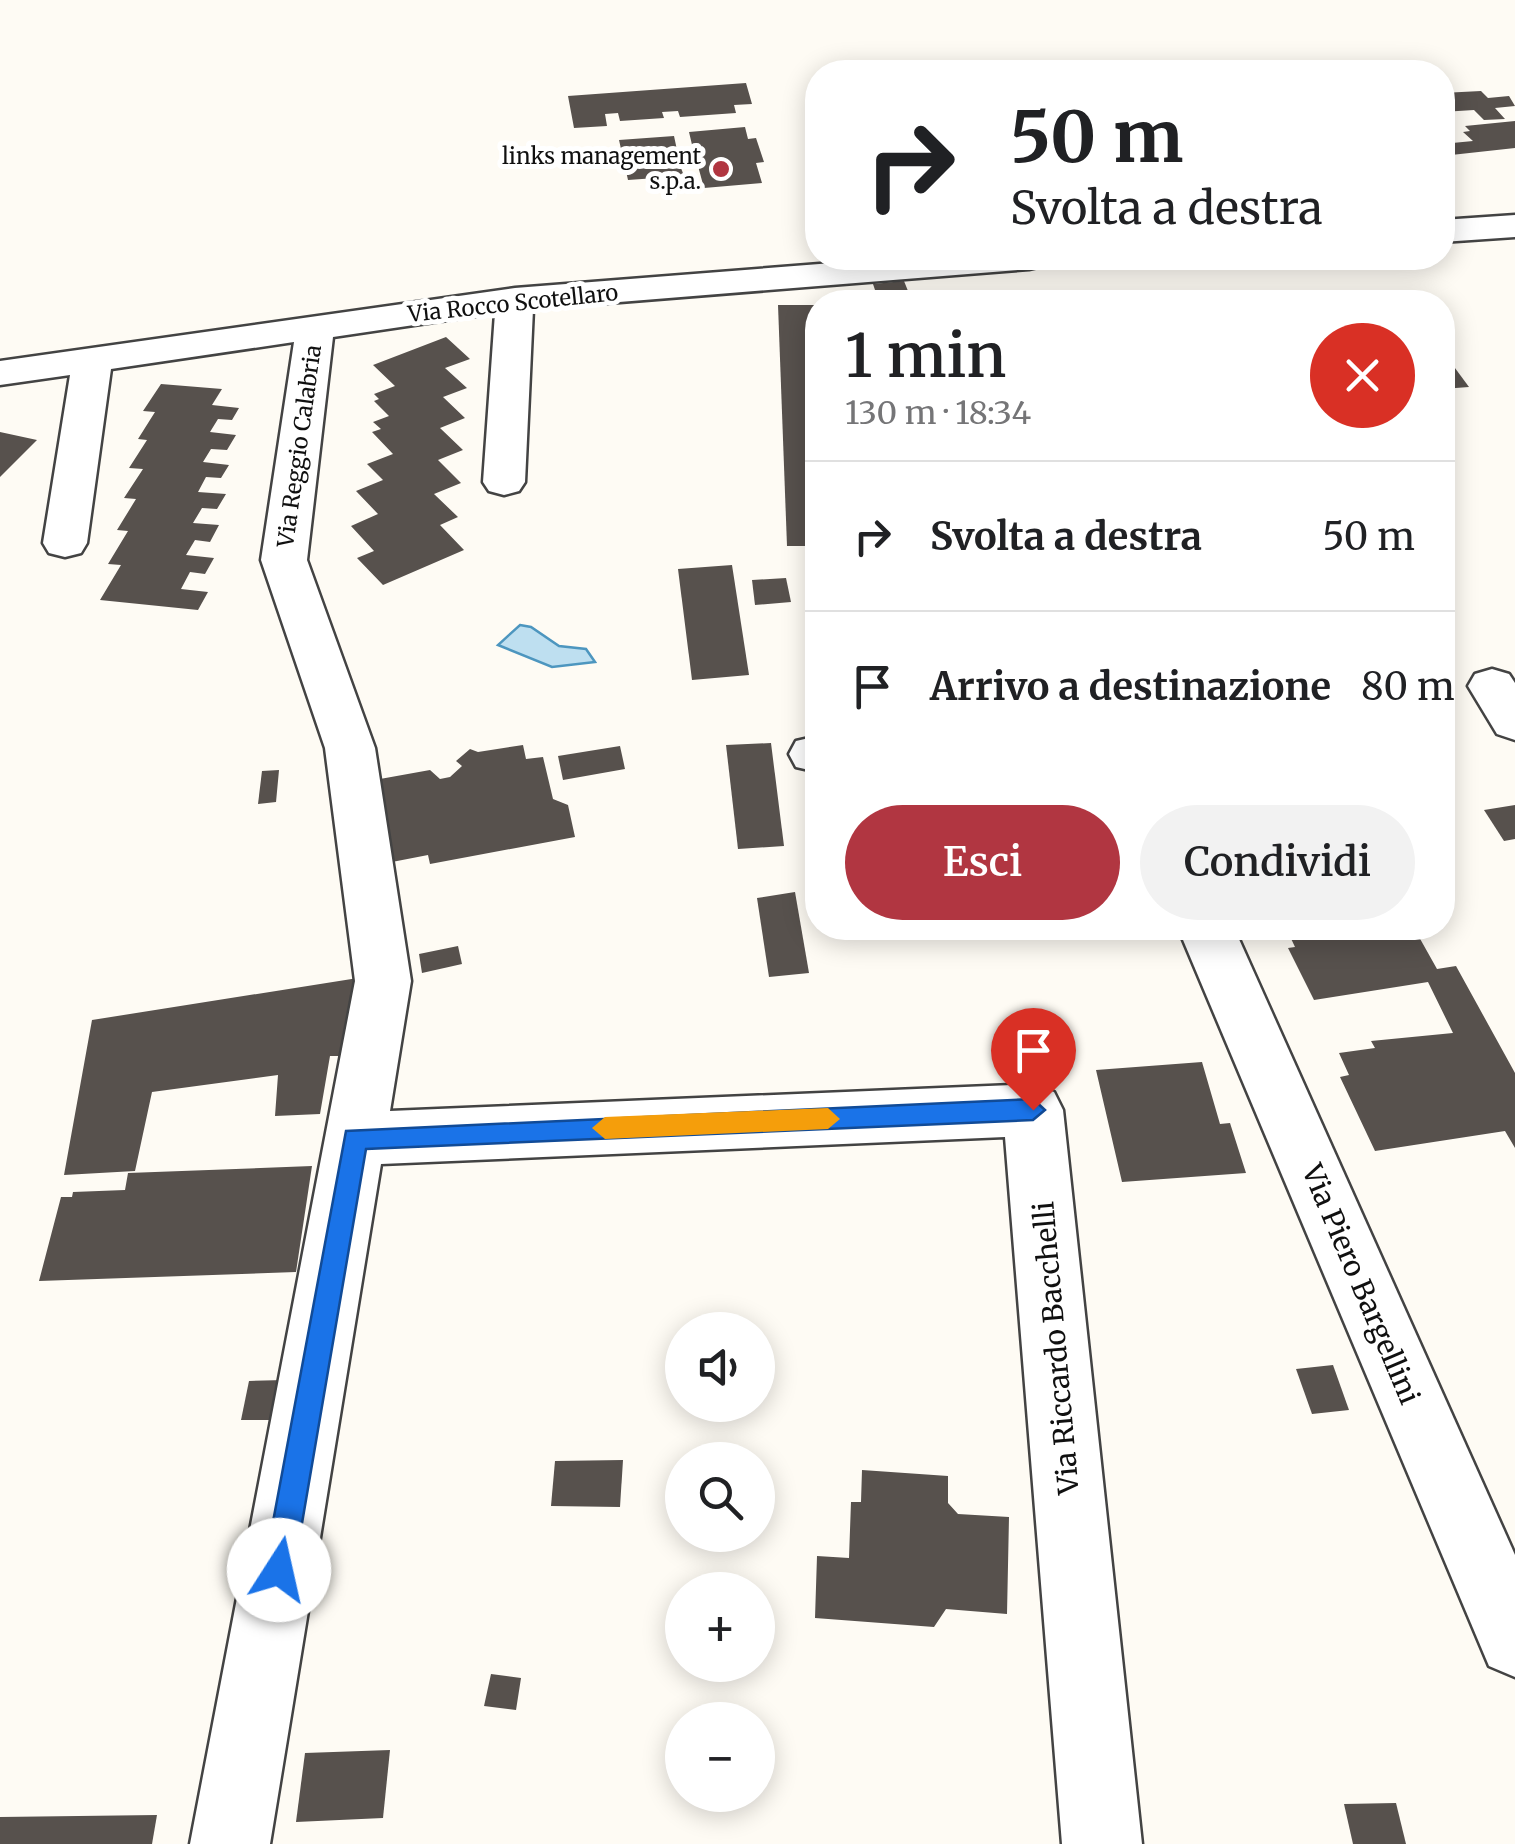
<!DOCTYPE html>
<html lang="it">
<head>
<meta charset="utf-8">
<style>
	body { margin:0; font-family:Merriweather,serif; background:#f2f2f2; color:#202124; height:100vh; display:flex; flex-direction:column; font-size:38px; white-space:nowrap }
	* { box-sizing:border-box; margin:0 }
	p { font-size:32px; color:#757577 }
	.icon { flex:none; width:55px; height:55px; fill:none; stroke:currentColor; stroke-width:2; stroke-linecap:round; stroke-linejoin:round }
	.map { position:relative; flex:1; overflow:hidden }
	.side { position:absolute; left:805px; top:290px; width:650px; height:650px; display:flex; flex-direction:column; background:#fff; border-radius:40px; box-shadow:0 5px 25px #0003 }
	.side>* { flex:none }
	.banner { position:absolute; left:805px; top:60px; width:650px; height:210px; border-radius:40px; box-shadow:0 5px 25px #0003; background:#fff; color:#202124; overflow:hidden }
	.controls { position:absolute; left:665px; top:1312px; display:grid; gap:20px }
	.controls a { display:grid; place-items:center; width:110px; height:110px; border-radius:50%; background:#fff; box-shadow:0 5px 25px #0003; font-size:50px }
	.pin { position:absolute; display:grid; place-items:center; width:85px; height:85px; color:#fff; margin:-102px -42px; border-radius:50% 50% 50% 0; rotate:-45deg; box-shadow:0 0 10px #0007 }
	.pin .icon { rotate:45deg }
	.me { position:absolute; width:110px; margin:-55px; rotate:10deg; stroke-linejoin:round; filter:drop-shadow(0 0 8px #0008) }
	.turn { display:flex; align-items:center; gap:35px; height:210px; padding:0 40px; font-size:45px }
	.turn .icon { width:130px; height:130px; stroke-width:2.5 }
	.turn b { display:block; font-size:70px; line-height:85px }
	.round { display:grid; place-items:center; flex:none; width:105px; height:105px; border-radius:52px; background:#f2f2f2 }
	.summary { display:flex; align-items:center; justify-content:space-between; height:170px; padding:0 40px }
	h1 { font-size:60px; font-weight:600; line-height:75px }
	.button { display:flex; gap:20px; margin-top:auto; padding:20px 40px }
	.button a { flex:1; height:115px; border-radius:60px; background:#b13641; color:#fff; font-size:40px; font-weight:600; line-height:115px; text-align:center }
	.button a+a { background:#f2f2f2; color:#202124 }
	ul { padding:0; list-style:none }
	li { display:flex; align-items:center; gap:30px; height:150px; padding:0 40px; border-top:2px solid #e0e0e0 }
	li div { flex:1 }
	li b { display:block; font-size:38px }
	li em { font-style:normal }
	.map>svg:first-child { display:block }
	.water { fill:#bedff0; stroke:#4d96bf; stroke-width:2.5 }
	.building { fill:#57514d }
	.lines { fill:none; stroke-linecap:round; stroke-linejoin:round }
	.minor-casing { stroke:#434343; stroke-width:5 }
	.minor { fill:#fff; fill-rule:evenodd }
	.route { fill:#1a73e8; stroke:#114b97; stroke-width:2.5 }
	.slow { fill:#f59e0b }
	.poi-dot { fill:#b13641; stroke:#fff; stroke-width:4 }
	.labels { text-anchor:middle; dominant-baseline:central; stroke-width:10; stroke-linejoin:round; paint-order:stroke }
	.far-poi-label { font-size:22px; fill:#101010; stroke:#fff; text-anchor:end }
	.far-street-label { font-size:22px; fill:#101010; stroke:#fff }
	.street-label { font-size:28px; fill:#101010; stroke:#fff }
</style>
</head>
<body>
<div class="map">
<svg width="1515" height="1844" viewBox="0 0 1515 1844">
	<rect width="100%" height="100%" fill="#fefbf4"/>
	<!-- water -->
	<polygon class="water" points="520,625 531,627 559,646 586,649 595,662 552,667 498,645"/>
	<!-- building -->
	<g class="building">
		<polygon points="746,83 752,104 734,105 736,113 680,117 678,111 662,112 664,118 620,121 618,113 605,114 607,126 574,128 568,96"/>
		<polygon points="1481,91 1488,98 1509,96 1515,106 1495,108 1505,119 1484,120 1474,110 1442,112 1442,103 1447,103 1442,93"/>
		<polygon points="1515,121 1515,148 1442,156 1442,144 1473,141 1463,132 1470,131 1465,126"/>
		<polygon points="745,127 748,139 756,138 764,162 756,163 762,183 704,188 698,166 681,168 684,176 628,180 619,140 674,136 677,150 693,149 689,132"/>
		<polygon points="904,281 908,291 876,293 873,284"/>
		<polygon points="778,305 818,305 818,546 787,546"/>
		<polygon points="446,337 470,359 445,368 467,388 443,397 465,418 440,428 463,450 438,460 461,483 434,494 458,517 440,525 464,550 383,585 357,558 374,551 351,526 378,514 356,491 383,480 367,464 393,454 372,432 381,429 373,422 389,416 374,401 379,399 374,394 395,386 373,365"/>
		<polygon points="1452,364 1469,387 1442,389 1442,365"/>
		<polygon points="161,384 222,389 212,405 239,408 232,420 218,419 210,432 236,435 227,450 211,449 203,462 229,465 221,478 206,477 198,492 226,494 217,509 202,508 193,523 219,525 210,542 195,540 186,555 214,558 205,574 190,572 181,589 208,592 198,610 100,600 121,565 108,564 128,531 117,530 136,499 124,498 143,469 129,468 147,440 138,439 155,412 143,411"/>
		<polygon points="0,432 37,440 0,477"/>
		<polygon points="732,565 749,675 692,680 678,569"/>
		<polygon points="786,578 791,602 755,605 752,580"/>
		<polygon points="771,743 784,846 738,849 726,745"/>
		<polygon points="523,745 526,759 543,757 553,799 568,805 575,837 430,864 428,855 392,862 380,779 430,770 440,779 450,777 462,766 456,761 470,749 478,752"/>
		<polygon points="620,746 625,769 563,780 558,756"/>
		<polygon points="279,770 276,802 258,804 262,771"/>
		<polygon points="1515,805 1515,839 1504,841 1484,810"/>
		<polygon points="795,892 809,973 769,977 757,898"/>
		<polygon points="1286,928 1414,928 1437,969 1456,966 1515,1073 1515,1148 1505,1131 1375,1151 1340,1077 1349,1075 1339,1053 1375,1048 1371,1041 1453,1033 1428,982 1314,1000 1288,948 1295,947"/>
		<polygon points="458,946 462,964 422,973 419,954"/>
		<polygon points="358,978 347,1056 330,1056 320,1114 275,1116 278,1075 152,1092 135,1171 64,1175 92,1020"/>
		<polygon points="1202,1062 1220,1124 1230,1123 1246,1173 1122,1182 1096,1070"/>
		<polygon points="312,1166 296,1272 39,1281 61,1197 72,1197 73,1192 125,1190 128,1173"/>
		<polygon points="1333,1365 1349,1410 1312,1414 1296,1369"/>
		<polygon points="284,1380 278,1420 241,1420 249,1381"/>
		<polygon points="623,1460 620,1507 551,1506 555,1461"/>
		<polygon points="862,1470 948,1476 948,1503 958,1514 1009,1517 1007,1614 946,1609 934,1627 815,1618 817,1556 849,1558 851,1502 861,1502"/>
		<polygon points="491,1674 521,1678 516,1710 484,1706"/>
		<polygon points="390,1750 383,1818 296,1822 305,1753"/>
		<polygon points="1396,1803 1406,1844 1353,1844 1344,1804"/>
		<polygon points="157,1815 152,1844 0,1844 0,1817"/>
	</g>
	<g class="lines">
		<defs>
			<g id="minor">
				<polygon points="1515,215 1515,237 1442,242 1442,220"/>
				<polygon points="896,258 1047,258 1042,266 1029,269 533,309 525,482 519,491 504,495 489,491 483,482 495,313 333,337 307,560 375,748 411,981 390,1111 1033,1084 1054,1092 1063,1110 1142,1844 1062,1844 1005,1137 381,1164 270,1844 190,1844 355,981 325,748 261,560 294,342 111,369 87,543 81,553 65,557 49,553 43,543 70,375 0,385 0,361 515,288"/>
				<polygon points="1492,669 1509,674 1515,683 1515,740 1497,734 1468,686 1475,674"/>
				<polygon points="818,736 818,772 796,767 789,754 796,741"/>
				<polygon points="1178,928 1234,928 1515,1555 1515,1677 1489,1666"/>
			</g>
		</defs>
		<!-- minor casing -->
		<use href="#minor" class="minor-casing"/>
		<!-- minor -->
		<use href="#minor" class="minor"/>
	</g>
	<!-- route -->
	<polygon class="route" points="1033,1099 1045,1110 1033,1120 366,1149 294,1570 289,1580 279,1585 268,1580 264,1570 346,1131"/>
	<!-- slow -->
	<polygon class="slow" points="828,1108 840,1119 828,1129 605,1139 592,1128 605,1117"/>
	<!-- markers -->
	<circle class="poi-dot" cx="721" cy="169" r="10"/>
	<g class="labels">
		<!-- far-poi labels -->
		<g class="far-poi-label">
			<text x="701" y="156">links management<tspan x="701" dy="25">s.p.a.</tspan></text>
		</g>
		<!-- far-street labels -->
		<g class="far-street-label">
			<text transform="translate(513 303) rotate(-6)">Via Rocco Scotellaro</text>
			<text transform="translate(299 446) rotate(-82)">Via Reggio Calabria</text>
		</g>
		<!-- street labels -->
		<g class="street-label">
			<text transform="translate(1361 1284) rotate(67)">Via Piero Bargellini</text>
			<text transform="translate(1056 1348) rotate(-95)">Via Riccardo Bacchelli</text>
		</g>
	</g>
</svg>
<div class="controls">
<a><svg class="icon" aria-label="sound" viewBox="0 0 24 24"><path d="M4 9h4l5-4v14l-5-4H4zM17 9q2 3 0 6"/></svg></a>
<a><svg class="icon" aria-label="search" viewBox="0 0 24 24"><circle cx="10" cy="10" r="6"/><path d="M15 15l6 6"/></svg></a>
<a>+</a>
<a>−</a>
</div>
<div class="pin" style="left:1033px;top:1110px;background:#d93025"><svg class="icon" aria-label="arrive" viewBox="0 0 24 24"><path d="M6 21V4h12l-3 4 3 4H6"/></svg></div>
<svg class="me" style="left:279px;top:1570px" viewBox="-20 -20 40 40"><circle r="19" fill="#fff"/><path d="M0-13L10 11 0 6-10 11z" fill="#1a73e8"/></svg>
<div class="banner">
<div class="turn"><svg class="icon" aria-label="right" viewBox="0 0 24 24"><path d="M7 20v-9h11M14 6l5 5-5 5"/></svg><div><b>50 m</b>Svolta a destra</div></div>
</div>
<section class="side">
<div class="summary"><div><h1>1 min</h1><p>130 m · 18:34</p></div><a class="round" style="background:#d93025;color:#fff"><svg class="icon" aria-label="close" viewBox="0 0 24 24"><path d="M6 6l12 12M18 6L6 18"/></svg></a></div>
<ul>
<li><svg class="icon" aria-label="right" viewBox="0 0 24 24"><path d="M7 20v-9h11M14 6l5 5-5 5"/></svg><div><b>Svolta a destra</b></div><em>50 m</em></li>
<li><svg class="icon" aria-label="arrive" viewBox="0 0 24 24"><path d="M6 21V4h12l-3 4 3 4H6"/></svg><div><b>Arrivo a destinazione</b></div><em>80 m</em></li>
</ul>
<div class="button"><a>Esci</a><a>Condividi</a></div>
</section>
</div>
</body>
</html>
